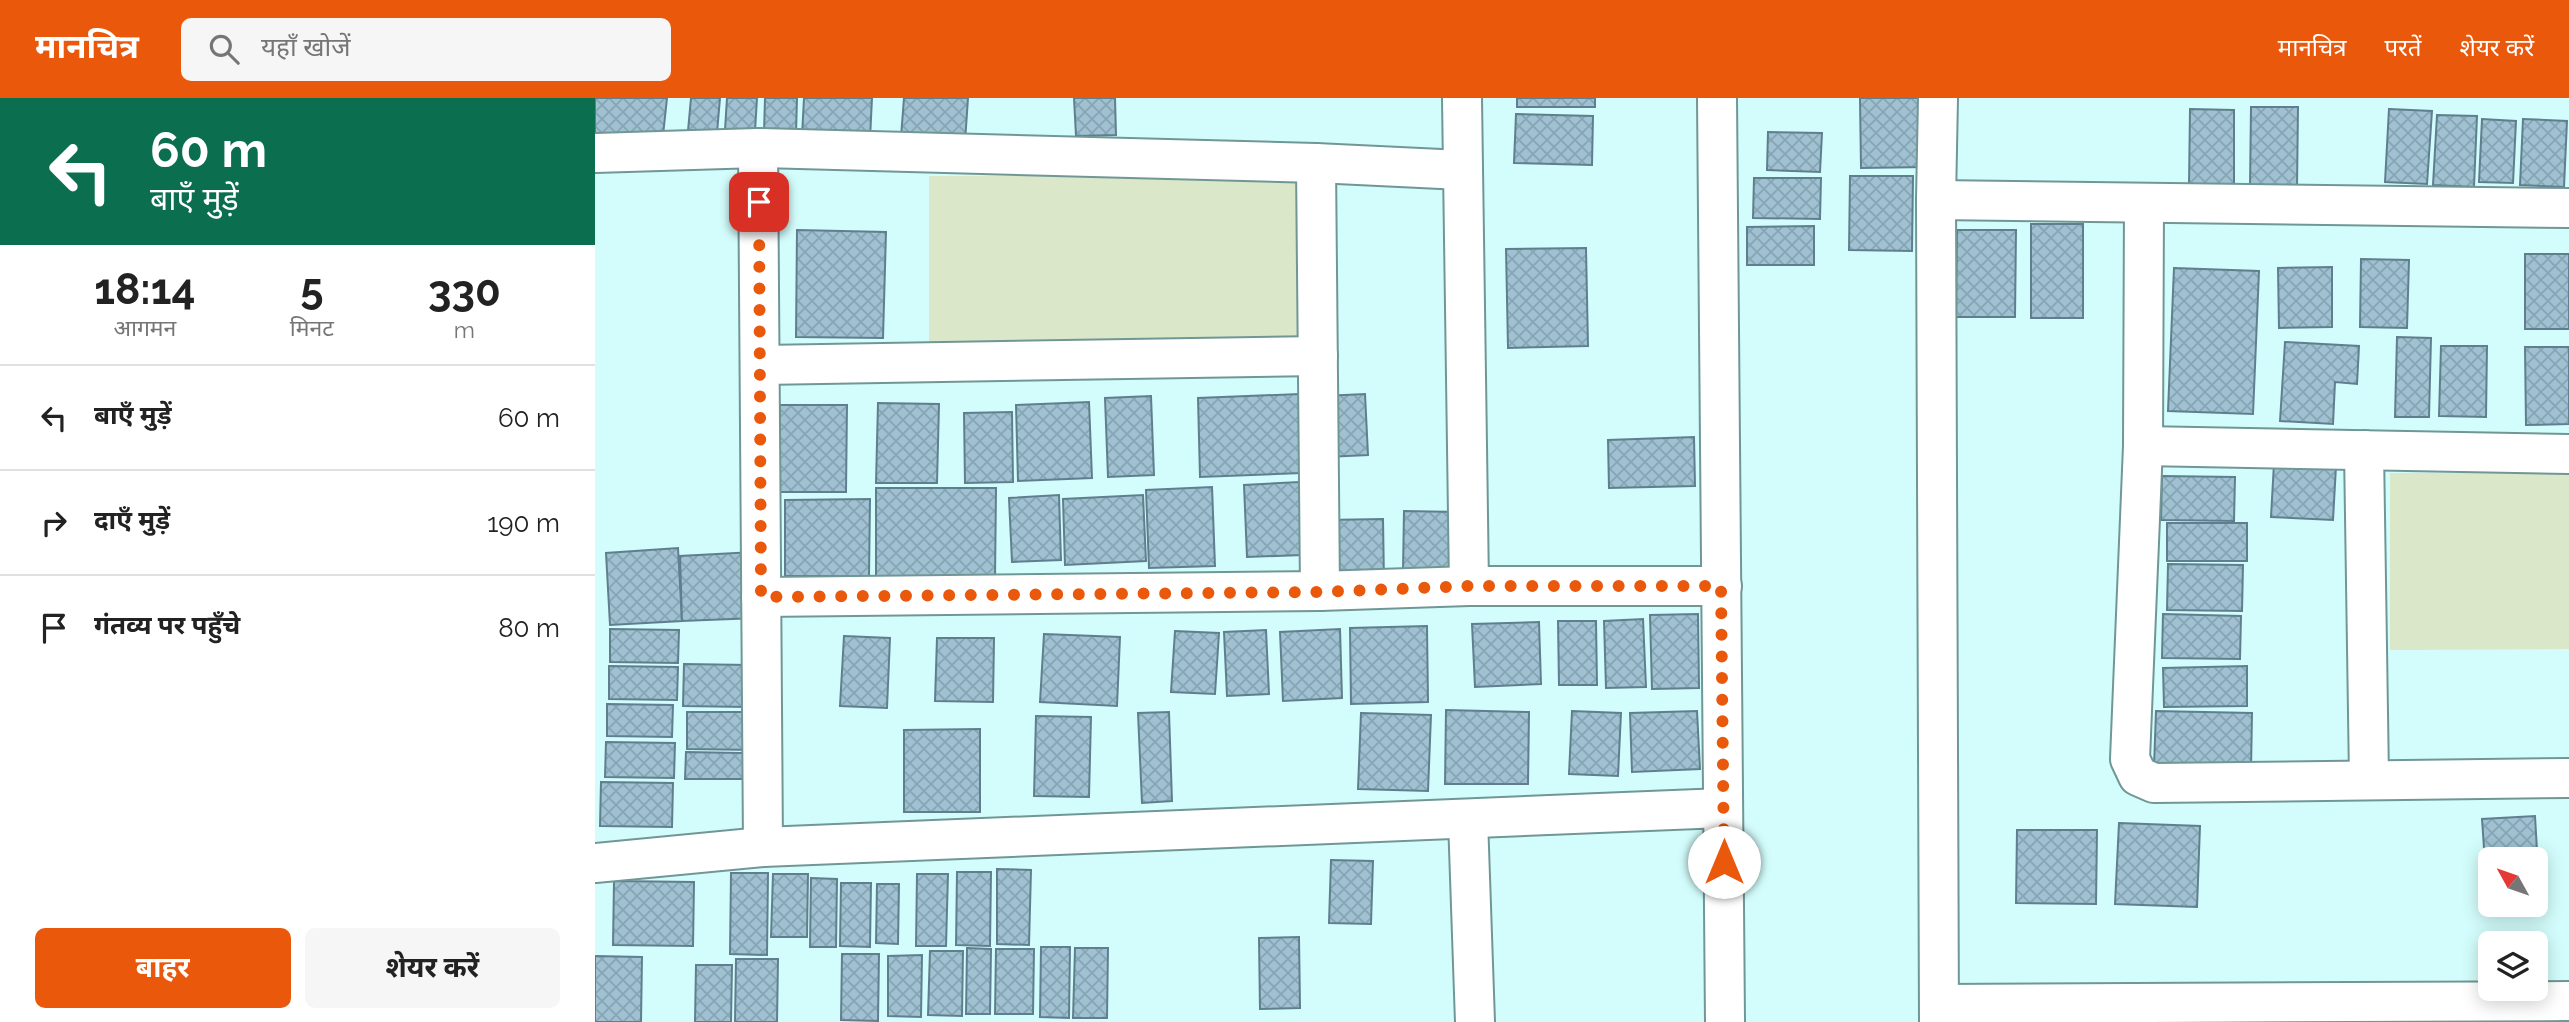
<!DOCTYPE html>
<html lang="hi">
<head>
<meta charset="utf-8">
<style>
	body { margin:0; font-family:Raleway,"Noto Sans Devanagari",sans-serif; background:#f6f6f6; color:#222; height:100vh; display:flex; flex-direction:column; font-size:26px; white-space:nowrap }
	* { box-sizing:border-box; margin:0 }
	p { font-size:23px; color:#767676 }
	.icon { flex:none; width:38px; height:38px; fill:none; stroke:currentColor; stroke-width:2; stroke-linecap:round; stroke-linejoin:round }
	.map { position:relative; flex:1; overflow:hidden }
	.panel { display:flex; flex-direction:column; background:#fff; width:595px }
	.panel>* { flex:none }
	.hud { background:#0b6e4f; color:#fff; overflow:hidden }
	.needle { width:46px; rotate:310deg }
	.fabs { position:absolute; left:1883px; top:749px; display:grid; gap:14px }
	.fabs a { display:grid; place-items:center; width:70px; height:70px; border-radius:10px; background:#fff; box-shadow:0 4px 18px #0003; font-size:35px }
	.pin { position:absolute; display:grid; place-items:center; width:60px; height:60px; color:#fff; margin:-30px; border-radius:14px; box-shadow:0 4px 10px #0006 }
	.me { position:absolute; width:77px; margin:-38px; rotate:0deg; stroke-linejoin:round; filter:drop-shadow(0 0 5px #0008) }
	.turn { display:flex; align-items:center; gap:24px; height:147px; padding:0 35px; font-size:32px }
	.turn .icon { width:91px; height:91px; stroke-width:2.5 }
	.turn b { display:block; font-size:49px; line-height:60px }
	.eta { display:flex; justify-content:space-evenly; align-items:center; height:119px; text-align:center }
	.eta b { font-size:42px; font-weight:700; line-height:49px }
	.cta { display:flex; gap:14px; margin-top:auto; padding:14px 35px }
	.cta a { flex:1; height:80px; border-radius:10px; background:#ea580c; color:#fff; font-size:28px; font-weight:700; line-height:80px; text-align:center }
	.cta a+a { background:#f6f6f6; color:#222 }
	ul { padding:0; list-style:none }
	li { display:flex; align-items:center; gap:21px; height:105px; padding:0 35px; border-top:2px solid #e0e0e0 }
	li div { flex:1 }
	li b { display:block; font-size:26px }
	li em { font-style:normal }
	header { display:flex; align-items:center; gap:42px; box-sizing:border-box; height:98px; padding:0 35px; background:#ea580c; color:#fff }
	header strong { font-size:33px }
	nav { display:flex; gap:38px; margin-inline-start:auto; font-size:24px }
	.search { width:490px; height:63px; background:#f6f6f6; display:flex; align-items:center; gap:18px; box-sizing:border-box; padding:0 24px; border-radius:10px; color:#767676; font-size:26px }
	main { display:flex; flex:1; min-height:0 }
	.map>svg:first-child { display:block }
	.green { fill:#dae7c8 }
	.building { fill:url(#building-cross-hatch); stroke:#607f8e; stroke-width:2 }
	.lines { fill:none; stroke-linecap:round; stroke-linejoin:round }
	.minor-casing { stroke:#709796; stroke-width:42 }
	.minor { stroke:#fff; stroke-width:38 }
	.route { stroke:#ea580c; stroke-width:12; stroke-dasharray:0 21.6 }
</style>
</head>
<body>
<header>
<strong>मानचित्र</strong>
<div class="search"><svg class="icon" aria-label="search" viewBox="0 0 24 24"><circle cx="10" cy="10" r="6"/><path d="M15 15l6 6"/></svg>यहाँ खोजें</div>
<nav><a>मानचित्र</a><a>परतें</a><a>शेयर करें</a></nav>
</header>
<main>
<section class="panel">
<div class="hud">
<div class="turn"><svg class="icon" aria-label="left" viewBox="0 0 24 24"><path d="M17 20v-9H6M10 6l-5 5 5 5"/></svg><div><b>60 m</b>बाएँ मुड़ें</div></div>
</div>
<div class="eta">
<div><b>18:14</b><p>आगमन</p></div>
<div><b>5</b><p>मिनट</p></div>
<div><b>330</b><p>m</p></div>
</div>
<ul>
<li><svg class="icon" aria-label="left" viewBox="0 0 24 24"><path d="M17 20v-9H6M10 6l-5 5 5 5"/></svg><div><b>बाएँ मुड़ें</b></div><em>60 m</em></li>
<li><svg class="icon" aria-label="right" viewBox="0 0 24 24"><path d="M7 20v-9h11M14 6l5 5-5 5"/></svg><div><b>दाएँ मुड़ें</b></div><em>190 m</em></li>
<li><svg class="icon" aria-label="arrive" viewBox="0 0 24 24"><path d="M6 21V4h12l-3 4 3 4H6"/></svg><div><b>गंतव्य पर पहुँचे</b></div><em>80 m</em></li>
</ul>
<div class="cta"><a>बाहर</a><a>शेयर करें</a></div>
</section>
<div class="map">
<svg width="1974" height="924" viewBox="0 0 1974 924">
	<defs>
		<pattern id="building-cross-hatch" width="8" height="8" patternUnits="userSpaceOnUse" patternTransform="scale(1.75)"><rect width="8" height="8" fill="#9fc1d1"/><path d="M0 0l8 8M0 8l8-8" fill="none" stroke="#87a5b3"/></pattern>
	</defs>
	<rect width="100%" height="100%" fill="#d3fdfc"/>
	<!-- green -->
	<g class="green">
		<polygon points="703,77 703,247 334,248 334,78"/>
		<polygon points="1974,374 1974,551 1795,552 1795,375"/>
	</g>
	<!-- building -->
	<g class="building">
		<polygon points="0,0 72,0 67,47 0,40"/>
		<polygon points="96,0 125,0 122,35 93,33"/>
		<polygon points="132,0 162,0 160,33 130,32"/>
		<polygon points="170,0 202,0 201,36 169,35"/>
		<polygon points="209,0 277,0 275,41 207,38"/>
		<polygon points="309,0 373,0 370,44 306,39"/>
		<polygon points="479,0 520,0 521,37 481,38"/>
		<rect x="922" y="0" width="78" height="9"/>
		<polygon points="1265,0 1333,0 1333,69 1266,70"/>
		<polygon points="1656,9 1703,9 1702,90 1655,90"/>
		<polygon points="1595,11 1639,12 1639,88 1594,88"/>
		<polygon points="1794,11 1837,13 1832,86 1790,84"/>
		<polygon points="921,16 998,18 997,67 919,65"/>
		<polygon points="1842,17 1882,18 1879,89 1838,87"/>
		<polygon points="1887,21 1921,23 1918,85 1884,84"/>
		<polygon points="1928,21 1972,23 1969,89 1925,87"/>
		<polygon points="1173,34 1227,35 1225,74 1172,72"/>
		<polygon points="1255,78 1318,78 1317,153 1254,152"/>
		<polygon points="1159,80 1226,80 1225,121 1158,120"/>
		<rect x="1436" y="126" width="52" height="94"/>
		<polygon points="1219,128 1219,167 1152,167 1152,129"/>
		<polygon points="202,132 291,134 288,240 201,239"/>
		<polygon points="1362,132 1421,132 1420,219 1361,219"/>
		<polygon points="991,150 993,248 913,250 911,151"/>
		<rect x="1930" y="156" width="44" height="75"/>
		<polygon points="1766,161 1814,162 1812,230 1765,229"/>
		<polygon points="1737,169 1737,229 1684,230 1683,170"/>
		<polygon points="1579,170 1664,173 1658,316 1573,313"/>
		<polygon points="1802,239 1836,240 1834,319 1800,319"/>
		<polygon points="1690,244 1764,248 1762,286 1740,284 1738,326 1685,323"/>
		<polygon points="1846,248 1892,248 1891,319 1844,318"/>
		<polygon points="1930,249 1974,249 1974,326 1931,327"/>
		<polygon points="704,296 706,375 605,379 603,300"/>
		<polygon points="770,296 773,357 731,359 728,298"/>
		<polygon points="556,298 559,377 513,379 510,300"/>
		<polygon points="494,304 497,380 423,383 421,307"/>
		<polygon points="283,305 344,306 342,385 281,385"/>
		<polygon points="185,307 252,307 251,394 185,394"/>
		<polygon points="417,314 418,384 370,385 369,315"/>
		<polygon points="1099,339 1100,388 1014,390 1013,342"/>
		<polygon points="1679,365 1741,368 1738,422 1676,419"/>
		<polygon points="1567,378 1640,379 1639,423 1566,422"/>
		<polygon points="704,384 707,457 652,459 649,387"/>
		<polygon points="617,389 620,468 554,470 551,392"/>
		<polygon points="281,390 401,390 400,481 281,481"/>
		<polygon points="464,397 466,462 417,464 414,400"/>
		<polygon points="548,397 551,463 470,467 468,401"/>
		<polygon points="275,401 274,478 190,478 190,402"/>
		<polygon points="809,413 864,414 863,474 808,474"/>
		<polygon points="788,421 789,485 732,486 731,422"/>
		<rect x="1572" y="425" width="80" height="38"/>
		<polygon points="83,450 87,523 15,527 11,455"/>
		<polygon points="159,454 162,520 87,523 85,458"/>
		<polygon points="1573,466 1648,467 1647,513 1572,512"/>
		<polygon points="1103,516 1104,590 1057,591 1055,517"/>
		<polygon points="1568,516 1646,518 1645,561 1567,560"/>
		<polygon points="1048,521 1051,589 1011,590 1009,523"/>
		<polygon points="963,523 1001,523 1002,587 964,587"/>
		<polygon points="944,524 946,586 880,589 877,526"/>
		<polygon points="832,528 833,604 756,606 755,530"/>
		<polygon points="15,531 84,532 83,565 15,564"/>
		<polygon points="745,531 747,600 688,603 685,534"/>
		<polygon points="671,532 674,596 632,598 629,534"/>
		<polygon points="580,533 624,535 620,596 576,594"/>
		<polygon points="449,536 525,539 522,608 445,604"/>
		<polygon points="249,538 295,540 292,610 245,608"/>
		<polygon points="342,540 399,540 398,604 340,603"/>
		<polygon points="89,566 154,567 152,609 88,608"/>
		<polygon points="14,568 83,569 82,602 14,601"/>
		<polygon points="1652,568 1652,608 1569,609 1568,570"/>
		<polygon points="12,606 78,607 77,639 12,638"/>
		<polygon points="851,612 934,614 933,686 850,686"/>
		<polygon points="977,613 1026,615 1023,678 974,676"/>
		<polygon points="1102,613 1105,671 1037,674 1035,615"/>
		<polygon points="1561,613 1657,615 1656,672 1559,669"/>
		<polygon points="92,614 163,614 162,652 92,651"/>
		<polygon points="574,614 577,703 547,705 543,615"/>
		<polygon points="766,615 836,617 833,693 763,691"/>
		<polygon points="441,618 496,619 494,699 439,698"/>
		<polygon points="385,631 385,714 309,714 309,632"/>
		<polygon points="11,644 80,645 79,680 10,679"/>
		<polygon points="91,654 148,655 148,681 90,681"/>
		<polygon points="6,684 78,685 77,729 5,728"/>
		<polygon points="1940,718 1945,804 1941,804 1941,761 1895,761 1895,807 1905,807 1893,808 1887,721"/>
		<polygon points="1524,725 1605,728 1602,809 1520,806"/>
		<polygon points="1422,732 1502,732 1501,806 1421,805"/>
		<polygon points="736,762 778,763 776,826 734,825"/>
		<polygon points="402,771 436,772 434,847 402,846"/>
		<polygon points="362,774 396,774 395,848 361,847"/>
		<polygon points="136,775 173,775 172,857 135,856"/>
		<polygon points="178,776 213,776 212,839 176,839"/>
		<polygon points="322,776 353,776 351,848 321,848"/>
		<polygon points="216,780 242,781 241,849 215,849"/>
		<polygon points="19,783 99,784 98,848 18,847"/>
		<polygon points="246,785 276,785 275,849 245,848"/>
		<polygon points="282,786 304,786 303,846 281,845"/>
		<polygon points="704,839 705,910 665,911 664,840"/>
		<polygon points="446,849 475,849 474,920 445,919"/>
		<polygon points="372,850 396,851 395,916 371,916"/>
		<polygon points="480,850 513,850 512,920 478,920"/>
		<polygon points="401,851 439,851 438,916 400,916"/>
		<polygon points="335,853 368,853 367,918 333,917"/>
		<polygon points="247,856 284,856 283,923 246,922"/>
		<polygon points="327,857 326,919 293,918 293,858"/>
		<polygon points="0,858 47,859 46,924 0,924"/>
		<polygon points="141,861 183,861 182,924 140,924"/>
		<polygon points="101,867 137,867 136,924 100,924"/>
	</g>
	<g class="lines">
		<defs>
			<g id="minor">
				<polyline points="867,0 874,488"/>
				<polyline points="1122,0 1130,924"/>
				<polyline points="1343,0 1341,102 1344,924"/>
				<polyline points="163,50 168,749"/>
				<polyline points="0,55 163,50 721,65 867,72"/>
				<polyline points="721,65 725,493"/>
				<polyline points="1341,102 1974,110"/>
				<polyline points="1549,105 1548,348 1535,661 1543,678 1559,685 1974,680"/>
				<polyline points="165,267 723,258"/>
				<polyline points="1548,348 1974,356"/>
				<polyline points="1769,352 1774,681"/>
				<polyline points="166,499 725,493 874,488 1127,488"/>
				<polyline points="873,721 880,924"/>
				<polyline points="0,765 168,749 1128,710"/>
				<polyline points="1344,906 1974,903"/>
			</g>
		</defs>
		<!-- minor casing -->
		<use href="#minor" class="minor-casing"/>
		<!-- minor -->
		<use href="#minor" class="minor"/>
	</g>
	<g class="lines">
		<!-- route -->
		<polyline class="route" points="164,104 166,499 725,494 874,488 1126,488 1129,764"/>
	</g>
</svg>
<div class="fabs">
<a><svg class="needle" viewBox="-14 -14 28 28"><path d="M0-13l5 13h-10z" fill="#e53935"/><path d="M0 13l5-13h-10z" fill="#767676"/></svg></a>
<a><svg class="icon" aria-label="layers" viewBox="0 0 24 24"><path d="M12 4l9 5-9 5-9-5zM3 14l9 5 9-5"/></svg></a>
</div>
<div class="pin" style="left:164px;top:104px;background:#d93025"><svg class="icon" aria-label="arrive" viewBox="0 0 24 24"><path d="M6 21V4h12l-3 4 3 4H6"/></svg></div>
<svg class="me" style="left:1129px;top:764px" viewBox="-20 -20 40 40"><circle r="19" fill="#fff"/><path d="M0-13L10 11 0 6-10 11z" fill="#ea580c"/></svg>
</div>
</main>
</body>
</html>
